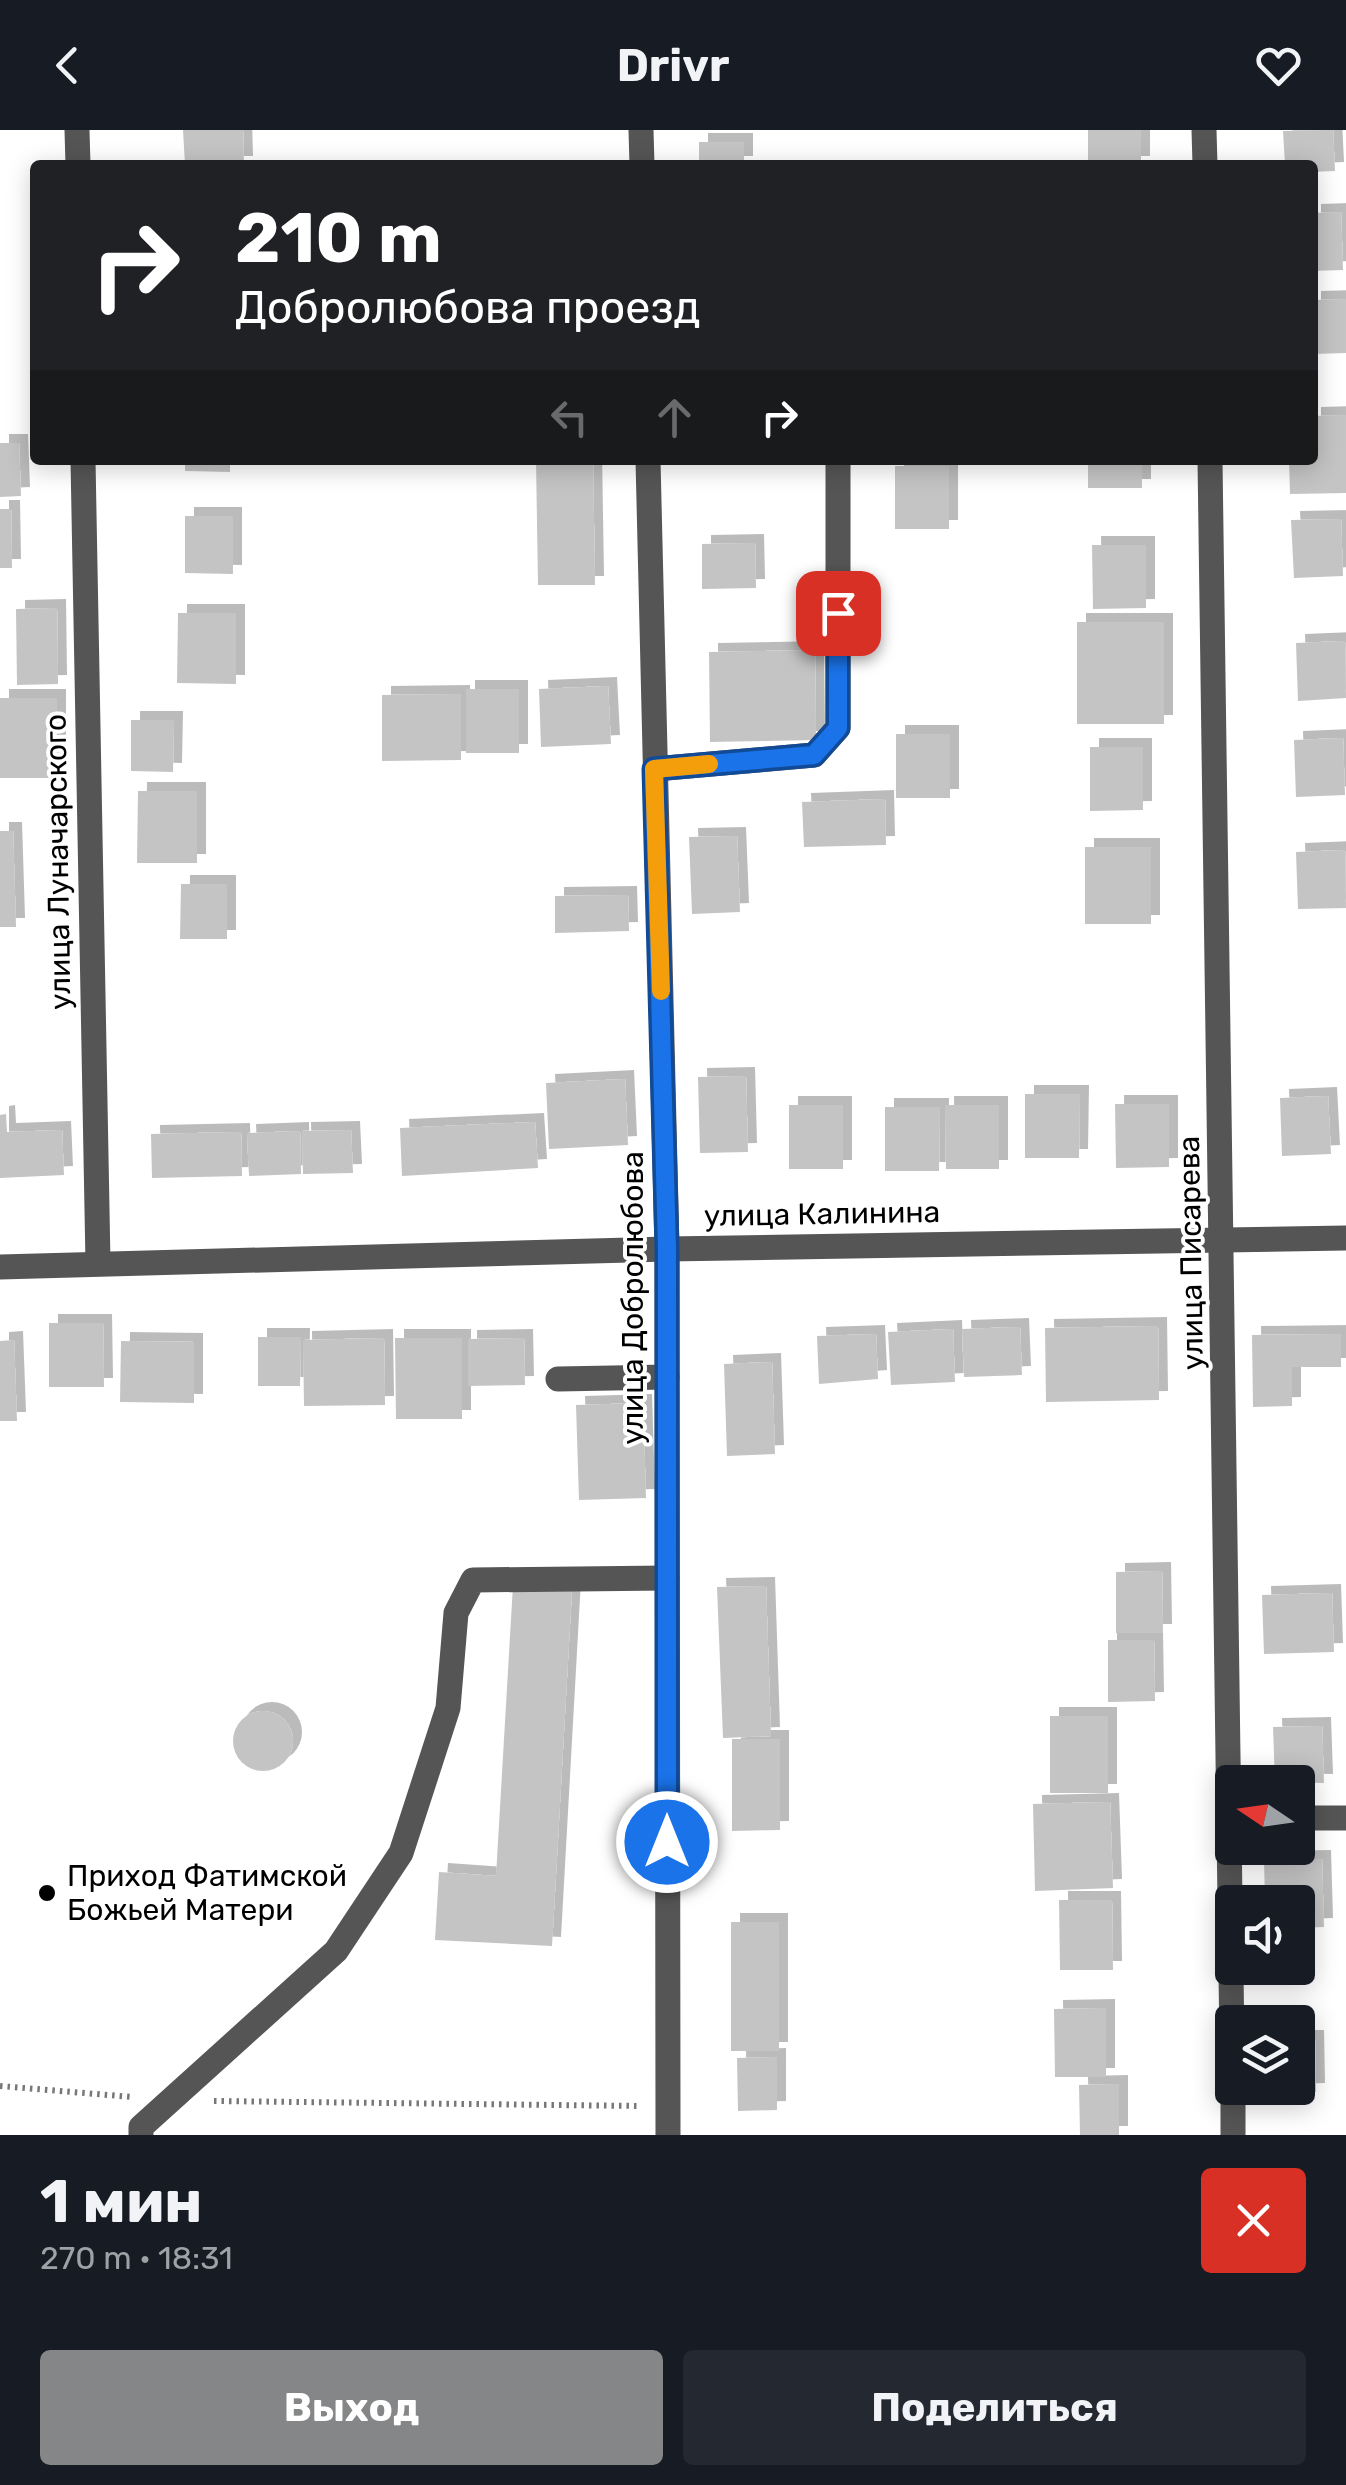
<!DOCTYPE html>
<html lang="ru">
<head>
<meta charset="utf-8">
<style>
	body { margin:0; font-family:Rubik,sans-serif; background:#242831; color:#f1f3f6; height:100vh; display:flex; flex-direction:column; font-size:38px; white-space:nowrap }
	* { box-sizing:border-box; margin:0 }
	p { font-size:32px; color:#9ea1a6 }
	.icon { flex:none; width:55px; height:55px; fill:none; stroke:currentColor; stroke-width:2; stroke-linecap:round; stroke-linejoin:round }
	.map { position:relative; height:2005px; overflow:hidden }
	.panel { display:flex; flex-direction:column; background:#171b24; flex:1 }
	.panel>* { flex:none }
	.banner { position:absolute; left:30px; top:30px; width:1288px; height:305px; border-radius:10px; box-shadow:0 5px 25px #0003; background:#202124; color:#fff; overflow:hidden }
	.needle { width:65px; rotate:283deg }
	.tools { position:absolute; left:1215px; top:1635px; display:grid; gap:20px }
	.tools a { display:grid; place-items:center; width:100px; height:100px; border-radius:10px; background:#171b24; box-shadow:0 5px 25px #0003; font-size:50px }
	.pin { position:absolute; display:grid; place-items:center; width:85px; height:85px; color:#fff; margin:-42px; border-radius:20px; box-shadow:0 5px 15px #0006 }
	.me { position:absolute; width:110px; margin:-55px; rotate:0deg; stroke-linejoin:round; filter:drop-shadow(0 0 8px #0008) }
	.turn { display:flex; align-items:center; gap:35px; height:210px; padding:0 40px; font-size:45px }
	.turn .icon { width:130px; height:130px; stroke-width:2.5 }
	.turn b { display:block; font-size:70px; line-height:85px }
	.lanes { display:flex; align-items:center; height:95px; padding:0 40px; background:#0003; justify-content:center; gap:50px; direction:ltr }
	.lanes .off { opacity:.35 }
	.round { display:grid; place-items:center; flex:none; width:105px; height:105px; border-radius:10px; background:#242831 }
	.overview { display:flex; align-items:center; justify-content:space-between; height:170px; padding:0 40px }
	h1 { font-size:60px; font-weight:700; line-height:75px }
	.cta { display:flex; gap:20px; margin-top:auto; padding:20px 40px }
	.cta a { flex:1; height:115px; border-radius:10px; background:#858687; color:#fff; font-size:40px; font-weight:700; line-height:115px; text-align:center }
	.cta a+a { background:#242831; color:#f1f3f6 }
	header { display:flex; justify-content:space-between; align-items:center; height:130px; padding:0 40px; background:#171b24; font-size:45px; font-weight:700 }
	.map>svg:first-child { display:block }
	.building { fill:#c4c4c4; filter:url(#shadow) }
	.lines { fill:none; stroke-linecap:round; stroke-linejoin:round }
	.path { stroke:#777; stroke-width:6; stroke-dasharray:2.5 5; stroke-linecap:butt }
	.minor { stroke:#555; stroke-width:25 }
	.route-casing { stroke:#114b97; stroke-width:25 }
	.route { stroke:#1a73e8; stroke-width:18 }
	.slow { stroke:#f59e0b; stroke-width:18 }
	.poi-dot { fill:#000; stroke:#fff; stroke-width:4 }
	.labels { text-anchor:middle; dominant-baseline:central; stroke-width:8; stroke-linejoin:round; paint-order:stroke }
	.street-label { font-size:30px; fill:#000; stroke:#fff }
	.poi-label { font-size:30px; fill:#000; stroke:#fff; text-anchor:start }
</style>
</head>
<body>
<header><svg class="icon" aria-label="back" viewBox="0 0 24 24"><path d="M15 5l-7 7 7 7"/></svg>Drivr<svg class="icon" aria-label="heart" viewBox="0 0 24 24"><path d="M12 20l-8-8c-3-5 5-10 8-4 3-6 11-1 8 4z"/></svg></header>
<div class="map">
<svg width="1346" height="2005" viewBox="0 0 1346 2005">
	<defs>
		<filter id="shadow"><feDropShadow dx="9" dy="-9" stdDeviation="0" flood-color="#0004"/></filter>
	</defs>
	<rect width="100%" height="100%" fill="#fff"/>
	<!-- building -->
	<g class="building">
		<polygon points="183,0 243,0 244,35 185,35"/>
		<rect x="1088" y="0" width="53" height="35"/>
		<polygon points="1333,0 1335,41 1312,42 1312,35 1285,35 1283,1"/>
		<rect x="699" y="12" width="45" height="23"/>
		<polygon points="1341,82 1343,140 1312,141 1312,83"/>
		<polygon points="1346,169 1346,223 1312,224 1312,170"/>
		<polygon points="1346,285 1346,363 1290,364 1289,330 1312,330 1312,286"/>
		<polygon points="0,313 19,313 21,366 0,367"/>
		<polygon points="185,330 230,330 230,342 185,341"/>
		<polygon points="536,330 593,330 595,455 538,455"/>
		<rect x="1088" y="330" width="54" height="28"/>
		<rect x="895" y="336" width="54" height="63"/>
		<polygon points="0,379 11,379 12,438 0,438"/>
		<polygon points="185,386 233,386 233,444 185,443"/>
		<polygon points="1341,389 1343,446 1294,448 1291,390"/>
		<polygon points="755,413 756,458 702,459 702,414"/>
		<polygon points="1092,415 1146,415 1146,478 1093,479"/>
		<polygon points="57,478 58,554 17,555 16,479"/>
		<polygon points="178,483 236,483 236,554 177,553"/>
		<rect x="1077" y="492" width="87" height="102"/>
		<polygon points="1345,511 1346,568 1298,571 1296,513"/>
		<polygon points="815,520 816,610 710,612 709,522"/>
		<polygon points="608,556 611,614 541,617 539,559"/>
		<rect x="466" y="559" width="53" height="64"/>
		<polygon points="461,564 461,630 382,631 382,565"/>
		<rect x="0" y="568" width="57" height="80"/>
		<polygon points="131,590 174,590 173,642 131,641"/>
		<rect x="896" y="604" width="54" height="64"/>
		<polygon points="1343,608 1345,665 1296,667 1294,610"/>
		<polygon points="1090,617 1143,617 1143,680 1090,681"/>
		<polygon points="138,661 197,661 197,733 137,733"/>
		<polygon points="885,669 886,715 804,717 802,672"/>
		<polygon points="0,701 13,701 16,797 0,797"/>
		<polygon points="737,706 740,782 692,784 689,707"/>
		<rect x="1085" y="717" width="66" height="77"/>
		<polygon points="1345,720 1346,778 1298,779 1296,722"/>
		<polygon points="181,754 227,754 227,809 180,809"/>
		<polygon points="628,765 629,801 555,803 555,766"/>
		<polygon points="746,946 748,1022 700,1023 698,947"/>
		<polygon points="625,949 628,1015 549,1019 546,953"/>
		<polygon points="1025,964 1080,964 1079,1028 1025,1028"/>
		<polygon points="1328,966 1331,1024 1282,1026 1280,968"/>
		<polygon points="1115,974 1169,974 1169,1037 1116,1038"/>
		<rect x="789" y="975" width="54" height="64"/>
		<polygon points="945,975 999,975 999,1039 946,1039"/>
		<polygon points="885,977 940,977 939,1041 885,1041"/>
		<polygon points="6,984 7,1002 62,1000 64,1045 0,1048 0,985"/>
		<polygon points="535,992 538,1038 402,1046 400,998"/>
		<polygon points="351,1000 353,1043 303,1044 302,1001"/>
		<polygon points="300,1001 301,1044 249,1046 247,1003"/>
		<polygon points="241,1002 242,1046 152,1048 151,1004"/>
		<polygon points="49,1193 103,1193 104,1257 49,1257"/>
		<polygon points="1158,1196 1159,1270 1046,1272 1045,1198"/>
		<polygon points="1020,1197 1022,1245 964,1247 962,1199"/>
		<polygon points="953,1199 955,1252 891,1255 888,1202"/>
		<polygon points="876,1204 878,1249 819,1254 817,1206"/>
		<polygon points="1341,1204 1341,1237 1292,1237 1292,1276 1253,1277 1252,1205"/>
		<polygon points="258,1207 301,1207 300,1256 258,1256"/>
		<polygon points="384,1208 385,1275 304,1276 303,1210"/>
		<polygon points="395,1208 462,1208 462,1289 396,1289"/>
		<polygon points="524,1208 525,1255 468,1256 468,1209"/>
		<polygon points="14,1210 17,1291 0,1291 0,1211"/>
		<polygon points="121,1211 194,1212 194,1273 120,1272"/>
		<polygon points="772,1232 775,1324 727,1326 724,1234"/>
		<polygon points="643,1273 646,1368 579,1370 576,1275"/>
		<polygon points="1162,1441 1163,1503 1116,1503 1116,1442"/>
		<polygon points="513,1455 572,1459 552,1816 435,1810 439,1742 496,1746"/>
		<polygon points="766,1456 771,1606 723,1608 717,1457"/>
		<polygon points="1332,1463 1334,1522 1264,1524 1262,1465"/>
		<polygon points="1108,1510 1154,1510 1155,1571 1108,1572"/>
		<circle cx="263" cy="1611" r="30"/>
		<rect x="1050" y="1586" width="58" height="77"/>
		<polygon points="1322,1596 1324,1653 1275,1652 1273,1597"/>
		<polygon points="732,1609 780,1609 780,1700 732,1701"/>
		<polygon points="1110,1672 1113,1758 1035,1761 1033,1674"/>
		<polygon points="1322,1729 1324,1797 1298,1798 1298,1772 1265,1772 1264,1730"/>
		<polygon points="1059,1770 1112,1770 1113,1840 1060,1840"/>
		<rect x="731" y="1792" width="48" height="129"/>
		<polygon points="1106,1878 1106,1947 1055,1947 1054,1879"/>
		<polygon points="1298,1909 1315,1909 1316,1962 1271,1963 1271,1958 1298,1958"/>
		<polygon points="777,1927 777,1980 738,1981 737,1928"/>
		<polygon points="1119,1954 1119,2005 1080,2005 1079,1955"/>
	</g>
	<g class="lines">
		<!-- path -->
		<g class="path">
			<polyline points="0,1956 132,1967"/>
			<polyline points="214,1971 641,1976"/>
		</g>
		<!-- minor -->
		<g class="minor">
			<polyline points="77,0 78,35"/>
			<polyline points="641,0 642,35"/>
			<polyline points="1204,0 1205,35"/>
			<polyline points="83,330 98,1133"/>
			<polyline points="648,330 667,1119 668,2005"/>
			<polyline points="1210,330 1232,1915"/>
			<polyline points="655,639 814,625 838,598 838,330"/>
			<polyline points="0,1137 667,1119 1346,1108"/>
			<polyline points="558,1249 667,1247"/>
			<polyline points="1298,1688 1346,1688"/>
			<polyline points="1233,1958 1233,2005"/>
			<polyline points="141,2005 141,1997 336,1821 401,1723 448,1578 456,1483 473,1450 667,1448"/>
		</g>
	</g>
	<g class="lines">
		<defs>
			<polyline id="route" points="667,1712 667,1118 654,639 814,625 838,598 838,483"/>
		</defs>
		<!-- route casing -->
		<use href="#route" class="route-casing"/>
		<!-- route -->
		<use href="#route" class="route"/>
		<!-- slow -->
		<polyline class="slow" points="661,861 654,639 709,634"/>
	</g>
	<!-- markers -->
	<circle class="poi-dot" cx="47" cy="1763" r="10"/>
	<g class="labels">
		<!-- street labels -->
		<g class="street-label">
			<text transform="translate(58 732) rotate(-91)">улица Луначарского</text>
			<text transform="translate(822 1084) rotate(-1)">улица Калинина</text>
			<text transform="translate(1191 1123) rotate(-91)">улица Писарева</text>
			<text transform="translate(633 1168) rotate(-90)">улица Добролюбова</text>
		</g>
		<!-- poi labels -->
		<g class="poi-label">
			<text x="67" y="1746">Приход Фатимской<tspan x="67" dy="34">Божьей Матери</tspan></text>
		</g>
	</g>
</svg>
<div class="tools">
<a><svg class="needle" viewBox="-14 -14 28 28"><path d="M0-13l5 13h-10z" fill="#e53935"/><path d="M0 13l5-13h-10z" fill="#9ea1a6"/></svg></a>
<a><svg class="icon" aria-label="sound" viewBox="0 0 24 24"><path d="M4 9h4l5-4v14l-5-4H4zM17 9q2 3 0 6"/></svg></a>
<a><svg class="icon" aria-label="layers" viewBox="0 0 24 24"><path d="M12 4l9 5-9 5-9-5zM3 14l9 5 9-5"/></svg></a>
</div>
<div class="pin" style="left:838px;top:483px;background:#d93025"><svg class="icon" aria-label="arrive" viewBox="0 0 24 24"><path d="M6 21V4h12l-3 4 3 4H6"/></svg></div>
<svg class="me" style="left:667px;top:1712px" viewBox="-20 -20 40 40"><circle r="17" fill="#1a73e8" stroke="#fff" stroke-width="3"/><path d="M0-11L8 9 0 5-8 9z" fill="#fff"/></svg>
<div class="banner">
<div class="turn"><svg class="icon" aria-label="right" viewBox="0 0 24 24"><path d="M7 20v-9h11M14 6l5 5-5 5"/></svg><div><b>210 m</b>Добролюбова проезд</div></div>
<div class="lanes"><svg class="icon off" aria-label="left" viewBox="0 0 24 24"><path d="M17 20v-9H6M10 6l-5 5 5 5"/></svg><svg class="icon off" aria-label="ahead" viewBox="0 0 24 24"><path d="M12 20V5M6 11l6-6 6 6"/></svg><svg class="icon" aria-label="right" viewBox="0 0 24 24"><path d="M7 20v-9h11M14 6l5 5-5 5"/></svg></div>
</div>
</div>
<section class="panel">
<div class="overview"><div><h1>1 мин</h1><p>270 m · 18:31</p></div><a class="round" style="background:#d93025;color:#fff"><svg class="icon" aria-label="close" viewBox="0 0 24 24"><path d="M6 6l12 12M18 6L6 18"/></svg></a></div>
<div class="cta"><a>Выход</a><a>Поделиться</a></div>
</section>
</body>
</html>
